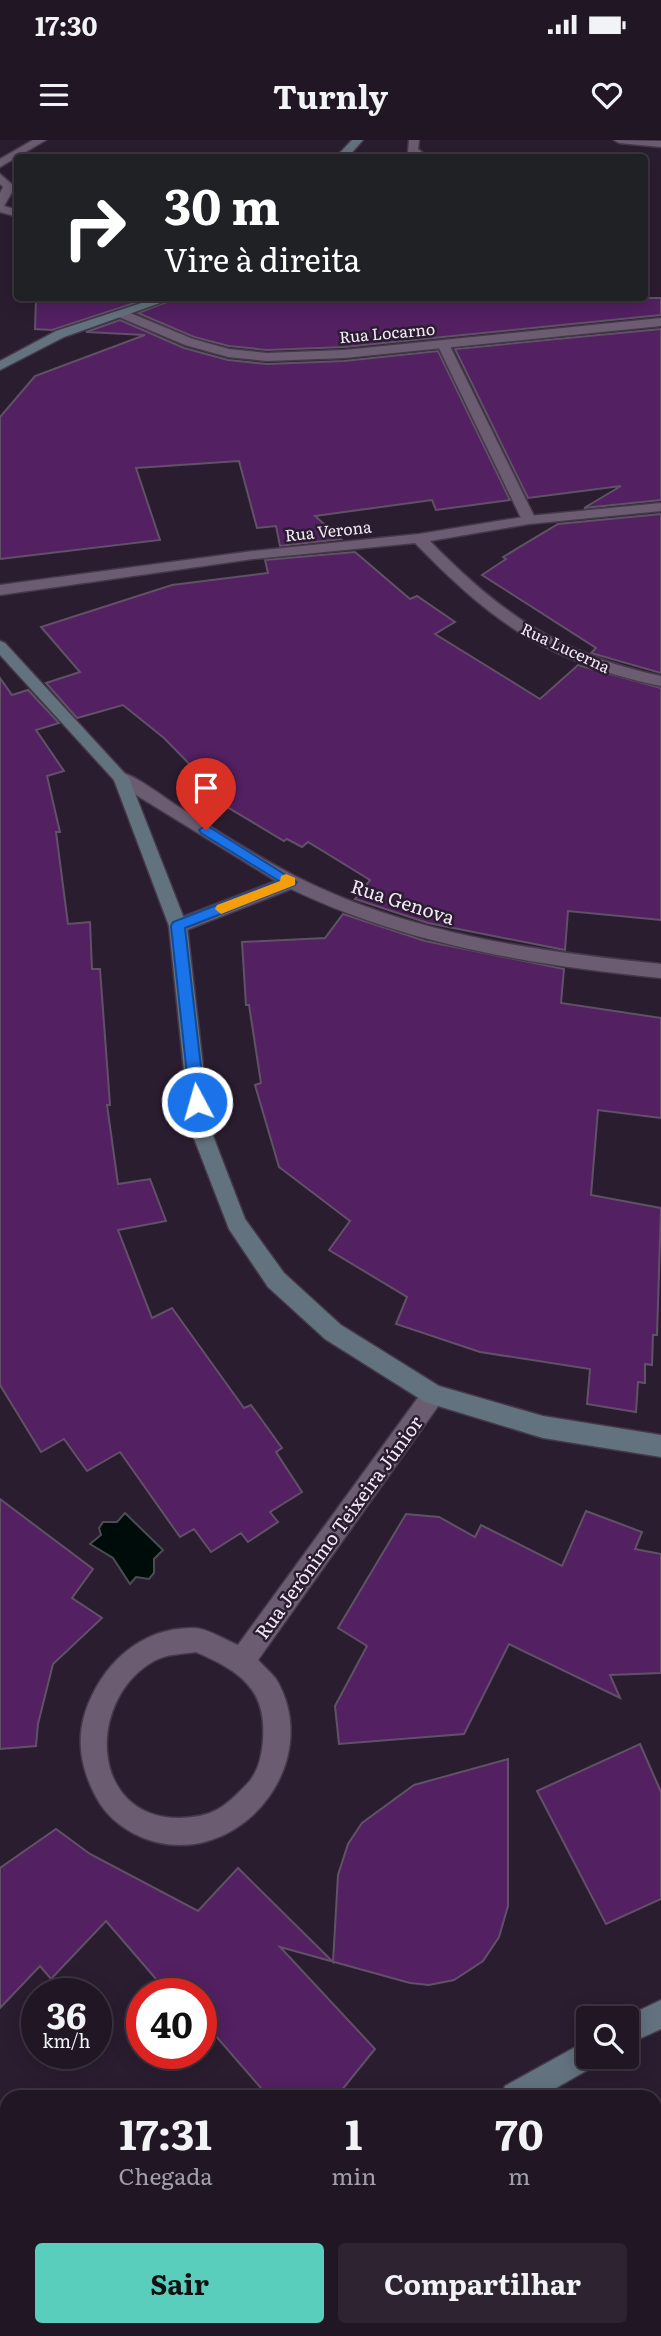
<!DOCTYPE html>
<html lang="pt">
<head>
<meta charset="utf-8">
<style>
	body { margin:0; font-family:Literata,serif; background:#2d2331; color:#f1f3f6; height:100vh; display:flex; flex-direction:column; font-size:26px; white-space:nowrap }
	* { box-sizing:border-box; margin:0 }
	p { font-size:23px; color:#a29fa6 }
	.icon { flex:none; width:38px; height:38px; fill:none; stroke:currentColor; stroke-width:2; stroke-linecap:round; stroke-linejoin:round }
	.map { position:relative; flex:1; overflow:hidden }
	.panel { position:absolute; left:0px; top:1950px; width:662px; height:247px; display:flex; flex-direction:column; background:#201624; border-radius:21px 21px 0 0; box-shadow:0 4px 18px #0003,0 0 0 2px #3d3541 }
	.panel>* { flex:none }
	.guide { position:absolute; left:14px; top:14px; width:634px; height:147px; border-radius:7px; box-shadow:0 4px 18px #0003,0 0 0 2px #3d3541; background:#202124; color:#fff; overflow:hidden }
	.buttons { position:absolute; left:576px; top:1866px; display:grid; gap:14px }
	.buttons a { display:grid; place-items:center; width:63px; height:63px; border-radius:7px; background:#201624; box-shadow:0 4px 18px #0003,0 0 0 2px #3d3541; font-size:35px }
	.speed { position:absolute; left:21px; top:1838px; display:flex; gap:14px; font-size:35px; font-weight:700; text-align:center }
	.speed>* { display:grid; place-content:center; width:91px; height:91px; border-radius:50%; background:#201624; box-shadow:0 4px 18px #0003,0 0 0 2px #3d3541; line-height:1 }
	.speed small { font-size:18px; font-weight:400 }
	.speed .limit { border:10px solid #d22; background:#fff; color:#111 }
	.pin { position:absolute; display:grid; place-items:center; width:60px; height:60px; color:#fff; margin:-72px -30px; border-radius:50% 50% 50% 0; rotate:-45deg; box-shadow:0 0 7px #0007 }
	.pin .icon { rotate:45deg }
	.me { position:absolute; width:77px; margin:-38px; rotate:354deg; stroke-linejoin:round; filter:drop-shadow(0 0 5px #0008) }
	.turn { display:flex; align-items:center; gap:24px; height:147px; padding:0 35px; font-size:32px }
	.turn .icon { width:91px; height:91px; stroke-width:2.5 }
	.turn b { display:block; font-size:49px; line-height:60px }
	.eta { display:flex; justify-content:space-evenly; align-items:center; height:119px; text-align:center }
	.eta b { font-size:42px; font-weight:700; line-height:49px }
	.cta { display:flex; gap:14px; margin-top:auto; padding:14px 35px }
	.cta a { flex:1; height:80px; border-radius:7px; background:#5acebd; color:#111; font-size:28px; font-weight:700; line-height:80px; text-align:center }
	.cta a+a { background:#2d2331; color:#f1f3f6 }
	.status { display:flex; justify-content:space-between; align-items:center; height:49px; padding:0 35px; background:#201624; direction:ltr }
	.status svg { height:19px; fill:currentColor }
	header { display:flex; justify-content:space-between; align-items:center; height:91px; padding:0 35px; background:#201624; font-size:32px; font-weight:700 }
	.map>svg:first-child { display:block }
	.green { fill:#55375f }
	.water { fill:#000c0a; stroke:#494f51; stroke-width:2 }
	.building { fill:#532062; stroke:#615167; stroke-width:2 }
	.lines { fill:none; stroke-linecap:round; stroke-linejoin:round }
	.lane-casing { stroke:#453949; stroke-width:3 }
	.street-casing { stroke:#453949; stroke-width:3 }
	.secondary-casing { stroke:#453949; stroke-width:3 }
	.lane { fill:#6c5c72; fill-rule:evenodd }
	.street { fill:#6c5c72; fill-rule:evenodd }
	.secondary { fill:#62727e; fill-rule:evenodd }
	.route { fill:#1a73e8; stroke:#114b97; stroke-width:2 }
	.slow { fill:#f59e0b }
	.labels { text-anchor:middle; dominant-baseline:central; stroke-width:5; stroke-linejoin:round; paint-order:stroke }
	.far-street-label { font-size:16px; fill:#f3eaf7; stroke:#2b1d30 }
	.street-label { font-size:19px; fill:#f3eaf7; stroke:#2b1d30 }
</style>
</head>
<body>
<div class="status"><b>17:30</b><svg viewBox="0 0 49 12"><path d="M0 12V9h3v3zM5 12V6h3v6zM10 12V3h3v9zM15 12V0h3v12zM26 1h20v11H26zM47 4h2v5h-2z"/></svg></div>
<header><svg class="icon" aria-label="menu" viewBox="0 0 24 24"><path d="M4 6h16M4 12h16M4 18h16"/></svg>Turnly<svg class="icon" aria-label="heart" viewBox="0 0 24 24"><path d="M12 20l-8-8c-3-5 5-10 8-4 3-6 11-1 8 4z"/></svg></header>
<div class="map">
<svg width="661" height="2196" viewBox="0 0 661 2196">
	<rect width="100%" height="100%" fill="#2b1d30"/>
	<!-- green -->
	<polygon class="green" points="661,2075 661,2196 492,2196 498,2189 654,2189 655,2078"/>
	<!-- water -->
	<polygon class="water" points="125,1373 163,1410 154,1419 154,1433 149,1439 136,1437 130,1444 113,1418 90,1404 101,1395 99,1388 103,1382 117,1382"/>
	<!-- building -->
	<g class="building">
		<polygon points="36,158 150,158 52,190 35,189"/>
		<polygon points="177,158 661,158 661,175 344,207 267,210 229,206 194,197 138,173"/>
		<polygon points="120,180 184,208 228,220 267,224 344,221 438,211 510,360 436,370 432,360 315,376 341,399 280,406 276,386 257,388 239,321 136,328 160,400 0,419 0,277 35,236 145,195 86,192"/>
		<polygon points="661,189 661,360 584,368 621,346 528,358 455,209"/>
		<polygon points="661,374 661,533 591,513 596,508 482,435 506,419 503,417 558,384"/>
		<polygon points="355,412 410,459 417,456 455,482 435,494 540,559 578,525 661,548 661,780 568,771 565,810 428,783 355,759 370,740 308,702 302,707 287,699 284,701 192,646 204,639 164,598 123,565 77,578 46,543 80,532 41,487 172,445 268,433 265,420"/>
		<polygon points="0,538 12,555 28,550 59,583 36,590 64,631 47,636 60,692 56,692 68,784 90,782 92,829 100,829 110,965 107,965 118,1044 150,1039 166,1081 118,1090 152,1178 172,1168 244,1268 251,1265 282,1308 276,1312 302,1352 270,1372 278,1382 248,1402 241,1393 211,1412 194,1389 180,1397 120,1312 87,1331 64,1299 41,1312 0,1245"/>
		<polygon points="343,774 425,801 564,829 561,863 661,878 661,978 598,970 591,1055 661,1068 657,1195 653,1195 652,1225 645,1224 645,1243 638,1242 636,1272 587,1264 590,1229 480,1212 396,1184 407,1157 329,1110 350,1081 279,1027 255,945 261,943 249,865 246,865 242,802 325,798"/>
		<polygon points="0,1359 93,1429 72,1458 102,1478 53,1524 38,1584 36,1606 0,1609"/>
		<polygon points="586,1371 642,1392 635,1409 661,1414 661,1533 610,1535 620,1558 509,1504 464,1594 339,1604 335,1566 367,1506 338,1488 406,1374 439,1377 475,1397 481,1385 562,1426"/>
		<polygon points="640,1604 661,1652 661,1759 606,1784 537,1651"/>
		<polygon points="508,1619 508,1766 499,1797 483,1821 454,1840 429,1845 410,1843 280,1807 375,1909 337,1956 268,1956 201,1879 201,1853 168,1853 106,1781 51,1839 40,1826 0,1868 0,1728 56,1689 90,1714 198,1771 238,1728 333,1822 338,1735 348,1704 362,1683 414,1645"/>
	</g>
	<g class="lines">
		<defs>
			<polygon id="lane" points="443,200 449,204 536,380 534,383 524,383 522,380 437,204"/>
			<g id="street">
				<polygon points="33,0 46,0 0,27 0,19"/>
				<polygon points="409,0 419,0 418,9 429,18 416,18 408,12"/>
				<polygon points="614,0 661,1 661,7 619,3"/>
				<polygon points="0,34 15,47 4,66 18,70 18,77 0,72 0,53 3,47 0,44"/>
				<polygon points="123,170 193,199 229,209 267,213 344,210 661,178 661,186 344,218 267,221 228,217 185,205 119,177 117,174"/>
				<path d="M 661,363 L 661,371 L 529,384 L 430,401 C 501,474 559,514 661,536 L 661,546 C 548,522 495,485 415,403 L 253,419 L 0,455 L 0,445 L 253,411 L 419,394 L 529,376 Z"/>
				<path d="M 121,632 C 140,638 159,654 176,665 C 215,689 254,715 295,736 C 409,794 535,811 661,824 L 661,838 C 533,825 408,805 291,749 L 184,791 L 172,791 L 169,786 L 172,781 L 276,741 L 115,642 L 113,638 L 115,634 Z"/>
				<path d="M 433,1245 L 441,1248 L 444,1255 L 441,1262 L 258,1520 C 263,1526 271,1532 276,1539 C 327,1624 235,1736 141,1697 C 121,1688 105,1675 95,1655 C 82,1630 76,1602 85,1573 C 101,1525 140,1487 194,1488 C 207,1488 225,1500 238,1505 L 425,1248 ZM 196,1512 C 239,1531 267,1548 263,1600 C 262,1615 258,1633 247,1644 C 224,1668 213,1677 179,1678 C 89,1678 86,1559 154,1521 C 166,1514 182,1514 196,1512 Z"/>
			</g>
			<g id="secondary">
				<polygon points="352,0 363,0 347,18 335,18"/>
				<polygon points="157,158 174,158 64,197 0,230 0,221 56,191"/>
				<polygon points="0,501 5,503 129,638 187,786 210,988 245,1079 284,1133 341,1185 439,1246 543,1276 661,1295 661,1317 543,1298 425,1262 325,1199 268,1147 229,1089 190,988 169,786 114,640 0,515"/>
				<polygon points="661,1860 661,1889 626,1905 626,1878 623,1878"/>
				<polygon points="588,1900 588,1916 601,1916 598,1924 542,1956 501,1956 505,1946"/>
				<polygon points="322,2189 354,2189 353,2196 321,2196"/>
			</g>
		</defs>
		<!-- lane casing -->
		<use href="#lane" class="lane-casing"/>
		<!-- street casing -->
		<use href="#street" class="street-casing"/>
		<!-- secondary casing -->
		<use href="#secondary" class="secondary-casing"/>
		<!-- lane -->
		<use href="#lane" class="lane"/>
		<!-- street -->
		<use href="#street" class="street"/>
		<!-- secondary -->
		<use href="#secondary" class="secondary"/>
	</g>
	<!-- route -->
	<polygon class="route" points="206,685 297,742 295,745 185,788 205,962 197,968 190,962 171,786 173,782 279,741 201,693 199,690"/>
	<!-- slow -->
	<polygon class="slow" points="286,734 295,738 295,745 221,774 215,769 217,765 280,741 281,736"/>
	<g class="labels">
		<!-- far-street labels -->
		<g class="far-street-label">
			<text transform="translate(387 192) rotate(-5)">Rua Locarno</text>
			<text transform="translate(328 390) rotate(-6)">Rua Verona</text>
			<text transform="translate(566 507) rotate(25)">Rua Lucerna</text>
		</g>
		<!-- street labels -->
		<g class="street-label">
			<text transform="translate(403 761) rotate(18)">Rua Genova</text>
			<text transform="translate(338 1387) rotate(-54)">Rua Jerônimo Teixeira Júnior</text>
		</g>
	</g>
</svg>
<div class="buttons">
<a><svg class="icon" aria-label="search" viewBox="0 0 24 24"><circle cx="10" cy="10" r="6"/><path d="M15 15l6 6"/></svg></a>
</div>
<div class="speed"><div>36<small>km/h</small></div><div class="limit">40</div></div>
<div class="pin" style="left:206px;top:690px;background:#d93025"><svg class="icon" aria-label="arrive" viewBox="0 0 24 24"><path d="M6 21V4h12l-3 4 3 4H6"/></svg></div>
<svg class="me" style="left:197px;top:962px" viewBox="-20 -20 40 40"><circle r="17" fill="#1a73e8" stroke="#fff" stroke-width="3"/><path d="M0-11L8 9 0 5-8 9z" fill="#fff"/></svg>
<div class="guide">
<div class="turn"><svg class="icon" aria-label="right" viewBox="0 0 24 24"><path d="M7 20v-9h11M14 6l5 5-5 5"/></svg><div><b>30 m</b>Vire à direita</div></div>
</div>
<section class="panel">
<div class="eta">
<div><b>17:31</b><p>Chegada</p></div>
<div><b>1</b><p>min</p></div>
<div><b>70</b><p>m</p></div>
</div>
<div class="cta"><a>Sair</a><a>Compartilhar</a></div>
</section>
</div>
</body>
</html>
